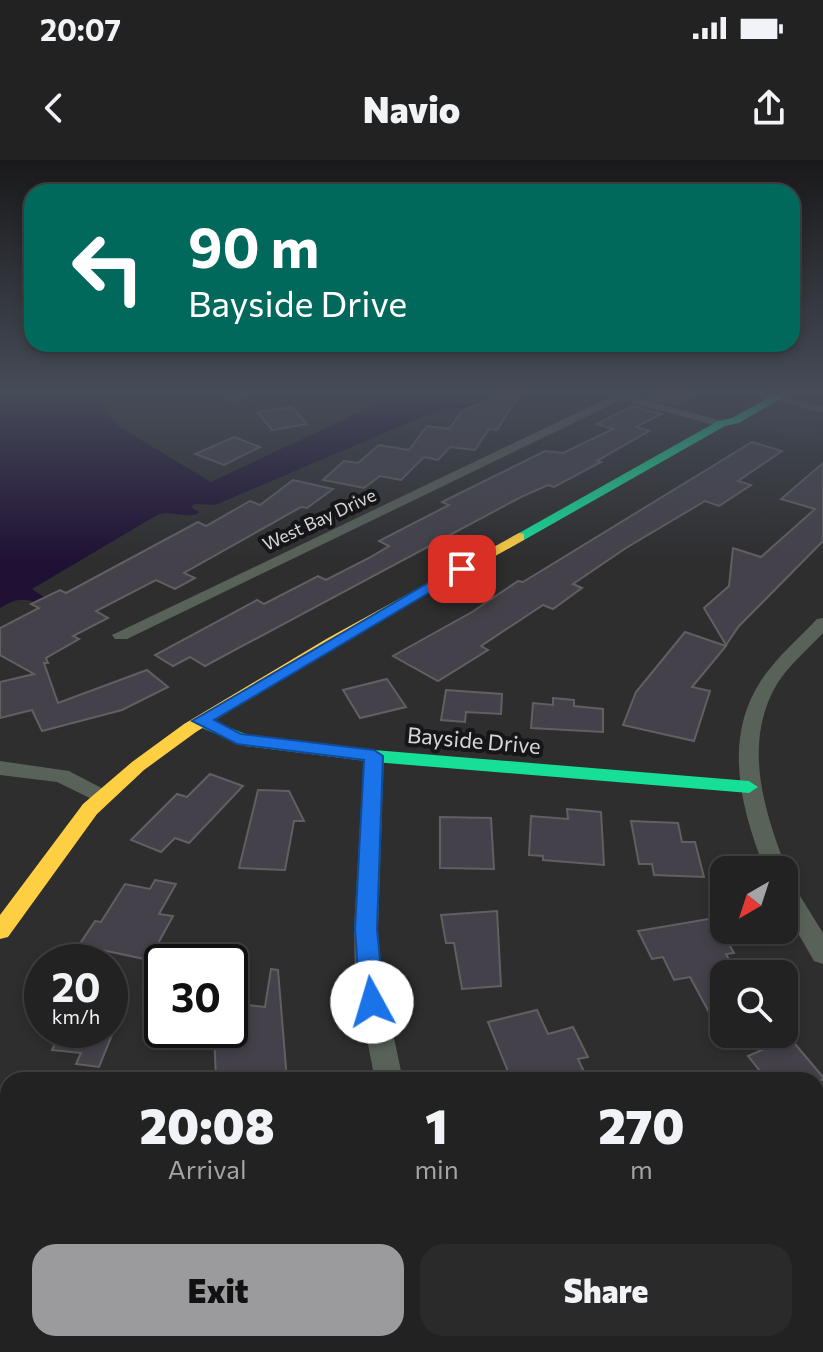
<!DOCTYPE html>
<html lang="en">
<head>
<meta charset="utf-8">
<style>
	body { margin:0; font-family:Commissioner,sans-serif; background:#2a2a2b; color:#f1f3f6; height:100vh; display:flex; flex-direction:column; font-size:30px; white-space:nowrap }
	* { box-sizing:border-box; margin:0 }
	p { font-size:26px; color:#a2a4a6 }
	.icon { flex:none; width:44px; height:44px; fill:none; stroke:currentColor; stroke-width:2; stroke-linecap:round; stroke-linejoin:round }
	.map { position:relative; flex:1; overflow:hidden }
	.panel { position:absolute; left:0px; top:912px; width:824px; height:280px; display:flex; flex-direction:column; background:#222223; border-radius:24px 24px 0 0; box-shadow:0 4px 12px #0003,0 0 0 2px #3f3f41 }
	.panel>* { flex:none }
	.banner { position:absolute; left:24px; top:24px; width:776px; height:168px; border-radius:24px; box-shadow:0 4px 12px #0003,0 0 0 2px #3f3f41; background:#00695c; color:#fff; overflow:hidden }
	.needle { width:52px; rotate:219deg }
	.tools { position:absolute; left:710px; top:696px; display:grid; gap:16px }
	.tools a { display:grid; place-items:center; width:88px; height:88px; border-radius:16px; background:#222223; box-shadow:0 4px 12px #0003,0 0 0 2px #3f3f41; font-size:40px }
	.speed { position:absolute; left:24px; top:784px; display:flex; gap:16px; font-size:40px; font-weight:700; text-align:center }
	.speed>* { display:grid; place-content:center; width:104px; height:104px; border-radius:50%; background:#222223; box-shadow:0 4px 12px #0003,0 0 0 2px #3f3f41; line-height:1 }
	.speed small { font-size:20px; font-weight:400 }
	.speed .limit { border:4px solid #111; border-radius:12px; background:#fff; color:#111 }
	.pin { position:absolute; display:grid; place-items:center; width:68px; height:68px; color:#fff; margin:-34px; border-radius:16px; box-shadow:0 4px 12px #0006 }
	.me { position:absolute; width:88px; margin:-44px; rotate:354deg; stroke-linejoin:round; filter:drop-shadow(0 0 6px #0008) }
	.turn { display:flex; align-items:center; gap:28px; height:168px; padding:0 32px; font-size:36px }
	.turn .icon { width:104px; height:104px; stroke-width:2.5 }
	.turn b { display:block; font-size:56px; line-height:68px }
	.eta { display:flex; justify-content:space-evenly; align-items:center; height:136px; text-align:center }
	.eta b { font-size:48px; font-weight:800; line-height:56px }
	.button { display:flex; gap:16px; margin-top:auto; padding:16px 32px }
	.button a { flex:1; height:92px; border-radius:24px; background:#9b9b9d; color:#111; font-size:32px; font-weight:800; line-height:92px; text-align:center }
	.button a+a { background:#2a2a2b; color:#f1f3f6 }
	.status { display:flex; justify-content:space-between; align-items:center; height:56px; padding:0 40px; background:#222223; direction:ltr }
	.status svg { height:22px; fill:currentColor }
	header { display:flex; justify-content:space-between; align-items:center; height:104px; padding:0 32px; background:#222223; font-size:36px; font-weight:800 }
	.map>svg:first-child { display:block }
	.built { fill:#34323a }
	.water { fill:#1f1134 }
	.building { fill:#44414a; stroke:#606061; stroke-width:2 }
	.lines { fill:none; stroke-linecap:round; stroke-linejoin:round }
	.street { fill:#596259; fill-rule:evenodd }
	.fast { fill:#16e098; fill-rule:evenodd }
	.slow { fill:#ffcf43; fill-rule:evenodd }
	.route { fill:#1a73e8; stroke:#114b97; stroke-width:2 }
	.labels { text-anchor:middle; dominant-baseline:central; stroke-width:8; stroke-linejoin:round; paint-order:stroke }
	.far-street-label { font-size:18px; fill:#d6d5d8; stroke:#161517 }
	.street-label { font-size:22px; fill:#d6d5d8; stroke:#161517 }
</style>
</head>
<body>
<div class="status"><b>20:07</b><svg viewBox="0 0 49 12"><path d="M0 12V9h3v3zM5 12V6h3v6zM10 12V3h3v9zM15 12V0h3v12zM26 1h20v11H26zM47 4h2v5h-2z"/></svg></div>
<header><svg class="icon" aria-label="back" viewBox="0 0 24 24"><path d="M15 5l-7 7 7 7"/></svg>Navio<svg class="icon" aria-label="share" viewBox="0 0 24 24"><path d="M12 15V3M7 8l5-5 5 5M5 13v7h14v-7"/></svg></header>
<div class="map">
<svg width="823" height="1192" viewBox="0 0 823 1192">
	<rect width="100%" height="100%" fill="#2e2e2f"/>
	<!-- built -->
	<polygon class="built" points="792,234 823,234 823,283 742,263"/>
	<!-- water -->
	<path class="water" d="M 0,234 L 101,234 L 109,256 L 121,268 L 211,322 L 398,234 L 453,234 L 455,242 L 477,245 L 465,249 L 445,247 L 215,345 L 194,344 L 191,347 L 199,352 L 197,354 C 182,358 171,350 157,355 L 32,429 L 44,437 L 34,442 C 21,437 12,441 0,448 Z"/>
	<!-- building -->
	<g class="building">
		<polygon points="505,234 520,234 497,270 489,269 475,290 450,287 438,300 424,297 401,320 380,316 364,328 323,320 344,301 358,303 379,285 409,290 427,266 449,269 463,250"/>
		<polygon points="656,234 697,234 676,245 649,238"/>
		<polygon points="632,246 661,254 636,267 649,271 597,301 601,302 554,327 548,325 521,337 205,506 190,497 173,506 155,495 257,440 264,444 318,416 326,420 369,398 389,386 379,381 449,345 442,342 545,291 563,293 613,269 597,264"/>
		<polygon points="292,247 307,264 272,270 257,252"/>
		<polygon points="234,277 260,287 224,305 195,294"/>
		<polygon points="752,282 782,291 738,321 751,325 719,346 705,341 626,388 573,424 582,428 553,449 543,445 481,486 488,490 438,521 393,496 472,452 518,421 523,422"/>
		<polygon points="823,303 823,381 739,466 726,485 704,448 729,426 733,388 761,397 815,349 781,339"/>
		<polygon points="293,320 333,329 307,348 301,347 184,413 195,418 175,429 156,420 96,451 108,458 73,476 79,479 46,498 48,503 44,503 58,543 147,510 168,527 122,550 42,571 32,550 0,558 0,522 34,514 0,495 0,468 39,448 31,444 60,430 66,433 198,362 206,366 250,341 260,345"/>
		<polygon points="685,472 726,486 692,527 710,531 694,581 623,565 636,532"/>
		<polygon points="387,519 406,547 360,558 343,530"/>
		<polygon points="446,530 502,534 501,554 466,552 465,562 441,560"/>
		<polygon points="553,538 574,540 574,546 603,549 603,572 531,568 533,543 553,545"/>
		<polygon points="210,614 243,626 189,683 175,678 161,692 131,680 177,634 187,637"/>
		<polygon points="258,630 289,631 304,661 294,661 285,710 239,708"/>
		<polygon points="567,649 601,652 604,705 543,700 543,696 529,695 531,656 568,659"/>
		<polygon points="440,657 491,658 494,709 440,708"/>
		<polygon points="631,661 678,663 682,682 695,682 704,717 654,715 652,704 639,704"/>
		<polygon points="155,720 176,724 159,754 173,756 149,800 79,785 95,761 101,762 125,724 150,729"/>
		<polygon points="497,751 501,826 462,829 454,783 446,783 441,755"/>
		<polygon points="714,758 734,793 726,794 737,814 724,814 724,880 690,817 674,820 663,797 652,799 638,771"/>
		<polygon points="271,809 278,810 287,920 216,920 214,870 230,870 230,843 265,847"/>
		<polygon points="537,850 548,874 573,867 588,897 578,899 588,920 515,920 509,914 488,862"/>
		<polygon points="61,870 114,870 99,907 76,904 81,893 52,890"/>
		<polygon points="790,878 823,917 823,920 767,920 748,896"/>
	</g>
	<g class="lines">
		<!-- street -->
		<g class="street">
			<polygon points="209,234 263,234 234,241"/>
			<polygon points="608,234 625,234 728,263 722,267 621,240 127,479 115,479 112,475 610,237"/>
			<polygon points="749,234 768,234 823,247 823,253"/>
			<path d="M 823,458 L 823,473 C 808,489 789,505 777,524 C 742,583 764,651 787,710 L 784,716 L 784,710 L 765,710 C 741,649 722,578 762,519 C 777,497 798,479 817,459 Z"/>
			<polygon points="374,590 384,596 378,769 381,818 403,920 375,920 355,818 354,769 364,596"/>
			<polygon points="0,601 69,611 109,632 112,637 102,644 57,622 0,615"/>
			<polygon points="784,720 792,723 823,773 823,804 814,801 784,749"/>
			<polygon points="486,1184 522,1184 525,1192 489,1192"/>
		</g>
		<!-- fast -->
		<g class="fast">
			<polygon points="776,234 788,234 739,263 725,266 524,380 514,380 512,377 718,261 732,258"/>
			<polygon points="201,556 248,575 374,590 749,621 758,627 749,633 374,602 245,586 195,565 192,561"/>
		</g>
		<!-- slow -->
		<polygon class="slow" points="519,373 524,374 524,380 338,484 196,572 144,610 97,654 8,777 0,779 0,755 83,644 132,602 184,564 328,478"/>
	</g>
	<!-- sky -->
	<linearGradient id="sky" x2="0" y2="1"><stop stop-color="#19191a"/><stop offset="0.58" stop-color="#464c58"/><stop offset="1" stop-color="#464c58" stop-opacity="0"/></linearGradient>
	<rect width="823" height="401" fill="url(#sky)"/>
	<!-- route -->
	<polygon class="route" points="457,406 469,409 214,560 241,574 374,590 383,596 377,769 384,842 380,849 372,852 363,849 360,842 355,769 364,600 237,584 192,561"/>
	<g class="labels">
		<!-- far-street labels -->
		<g class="far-street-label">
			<text transform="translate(319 359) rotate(-25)">West Bay Drive</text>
		</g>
		<!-- street labels -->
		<g class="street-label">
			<text transform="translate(474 580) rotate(5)">Bayside Drive</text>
		</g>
	</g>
</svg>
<div class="tools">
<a><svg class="needle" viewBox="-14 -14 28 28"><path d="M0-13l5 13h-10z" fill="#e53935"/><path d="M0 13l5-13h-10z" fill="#a2a4a6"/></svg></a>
<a><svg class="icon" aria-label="search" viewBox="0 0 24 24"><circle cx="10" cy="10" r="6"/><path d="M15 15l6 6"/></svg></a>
</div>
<div class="speed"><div>20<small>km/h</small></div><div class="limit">30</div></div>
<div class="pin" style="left:462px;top:409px;background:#d93025"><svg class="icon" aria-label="arrive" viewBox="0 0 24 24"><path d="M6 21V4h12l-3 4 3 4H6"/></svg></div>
<svg class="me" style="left:372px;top:842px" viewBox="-20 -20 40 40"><circle r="19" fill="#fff"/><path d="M0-13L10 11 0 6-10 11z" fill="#1a73e8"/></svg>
<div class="banner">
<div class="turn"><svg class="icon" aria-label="left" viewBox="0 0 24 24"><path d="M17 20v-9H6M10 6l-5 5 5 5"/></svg><div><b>90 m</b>Bayside Drive</div></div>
</div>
<section class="panel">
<div class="eta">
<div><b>20:08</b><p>Arrival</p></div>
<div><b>1</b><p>min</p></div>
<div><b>270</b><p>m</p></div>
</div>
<div class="button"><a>Exit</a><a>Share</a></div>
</section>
</div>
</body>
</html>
